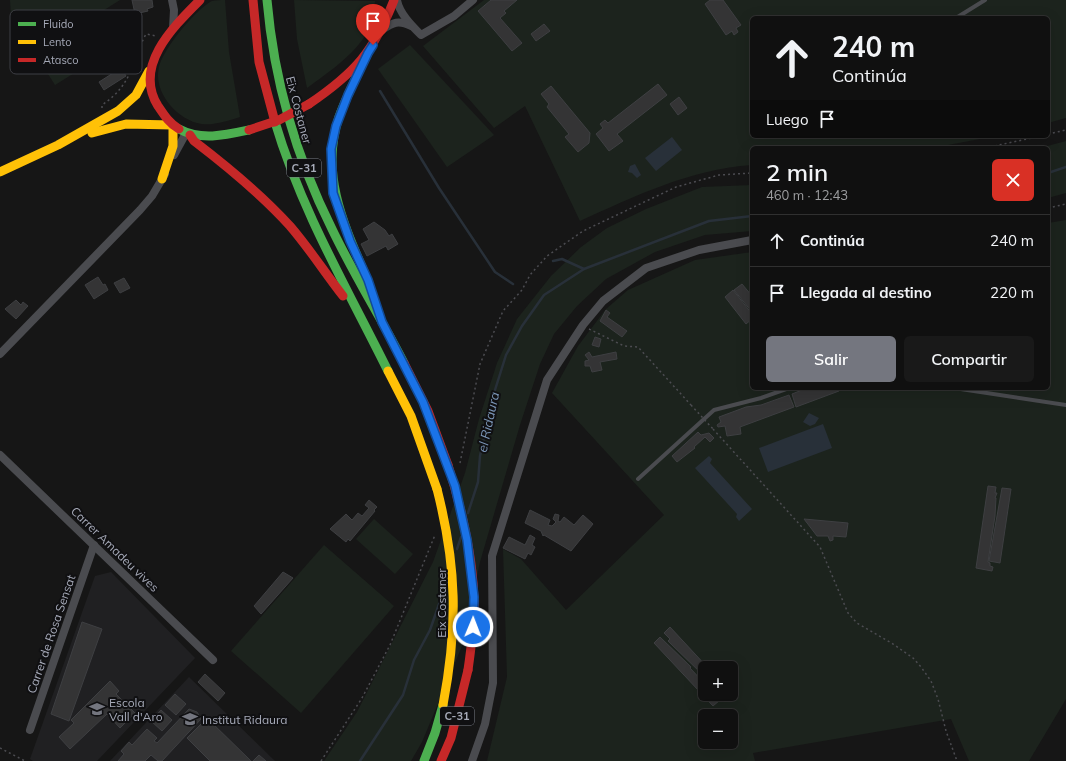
<!DOCTYPE html>
<html lang="es">
<head>
<meta charset="utf-8">
<style>
	body { margin:0; font-family:Mulish,sans-serif; background:#191919; color:#f1f3f6; height:100vh; display:flex; flex-direction:column; font-size:15px; white-space:nowrap }
	* { box-sizing:border-box; margin:0 }
	p { font-size:13px; color:#9c9d9f }
	.icon { flex:none; width:22px; height:22px; fill:none; stroke:currentColor; stroke-width:2; stroke-linecap:round; stroke-linejoin:round }
	.map { position:relative; flex:1; overflow:hidden }
	.side { position:absolute; left:750px; top:146px; width:300px; height:244px; display:flex; flex-direction:column; background:#101010; border-radius:6px; box-shadow:0 4px 16px #0002,0 0 0 1px #303030 }
	.side>* { flex:none }
	.top-card { position:absolute; left:750px; top:16px; width:300px; height:122px; border-radius:6px; box-shadow:0 4px 16px #0002,0 0 0 1px #303030; background:#101010; color:#f1f3f6; overflow:hidden }
	.buttons { position:absolute; left:698px; top:661px; display:grid; gap:8px }
	.buttons a { display:grid; place-items:center; width:40px; height:40px; border-radius:6px; background:#101010; box-shadow:0 4px 16px #0002,0 0 0 1px #303030; font-size:20px }
	.pin { position:absolute; display:grid; place-items:center; width:34px; height:34px; color:#fff; margin:-41px -17px; border-radius:50% 50% 50% 0; rotate:-45deg; box-shadow:0 0 4px #0007 }
	.pin .icon { rotate:45deg }
	.me { position:absolute; width:44px; margin:-22px; rotate:1deg; stroke-linejoin:round; filter:drop-shadow(0 0 3px #0008) }
	.turn { display:flex; align-items:center; gap:14px; height:84px; padding:0 16px; font-size:18px }
	.turn .icon { width:52px; height:52px; stroke-width:2.5 }
	.turn b { display:block; font-size:28px; line-height:34px }
	.then { display:flex; align-items:center; height:38px; padding:0 16px; background:#0003; gap:8px; font-size:15px }
	.round { display:grid; place-items:center; flex:none; width:42px; height:42px; border-radius:6px; background:#191919 }
	.head { display:flex; align-items:center; justify-content:space-between; height:68px; padding:0 16px }
	h1 { font-size:24px; font-weight:600; line-height:30px }
	.button { display:flex; gap:8px; margin-top:auto; padding:8px 16px }
	.button a { flex:1; height:46px; border-radius:6px; background:#74767f; color:#fff; font-size:16px; font-weight:600; line-height:46px; text-align:center }
	.button a+a { background:#191919; color:#f1f3f6 }
	ul { padding:0; list-style:none }
	li { display:flex; align-items:center; gap:12px; height:52px; padding:0 16px; border-top:1px solid #303030 }
	li div { flex:1 }
	li b { display:block; font-size:15px }
	li em { font-style:normal }
	.map>svg:first-child { display:block }
	.built { fill:#202022 }
	.green { fill:#1c231d; fill-rule:evenodd }
	.water { fill:#283039 }
	.lines { fill:none; stroke-linecap:round; stroke-linejoin:round }
	.stream { stroke:#283039; stroke-width:2.5 }
	.building { fill:#343435; stroke:#3e3f42 }
	.path { stroke:#4c4c51; stroke-width:1.5; stroke-dasharray:2 3; stroke-linecap:butt }
	.lane { stroke:#4a4b4f; stroke-width:4 }
	.street { stroke:#4a4b4f; stroke-width:8 }
	.fast { stroke:#4caf50; stroke-width:9 }
	.slow { stroke:#ffc107; stroke-width:9 }
	.jam { stroke:#c62828; stroke-width:9 }
	.path-bridge { stroke:#4c4c51; stroke-width:1.5; stroke-dasharray:2 3; stroke-linecap:butt }
	.slow-bridge { stroke:#ffc107; stroke-width:9 }
	.jam-bridge { stroke:#c62828; stroke-width:9 }
	.route-casing { stroke:#114b97; stroke-width:10 }
	.route { stroke:#1a73e8; stroke-width:7 }
	.labels { text-anchor:middle; dominant-baseline:central; stroke-width:4; stroke-linejoin:round; paint-order:stroke }
	.shield { fill:#101012; stroke:#797c86; stroke-width:1 }
	.shield-label { font-size:11px; font-weight:bold; fill:#a6aab8 }
	.street-label { font-size:12px; fill:#a6aab8; stroke:#101012 }
	.poi-label { font-size:12px; fill:#a6aab8; stroke:#101012; text-anchor:start }
	.water-label { font-size:13px; font-style:italic; fill:#7a95b6; stroke:#101012 }
	.key { fill:#101012; stroke:#3d3e44; stroke-width:1 }
	.key-label { font-size:11px; fill:#a6aab8 }
</style>
</head>
<body>
<div class="map">
<svg width="1066" height="761" viewBox="0 0 1066 761">
	<rect width="100%" height="100%" fill="#161616"/>
	<!-- built -->
	<g class="built">
		<polygon points="111,572 195,658 97,761 33,761 30,759 95,576"/>
		<polygon points="189,677 275,761 110,761"/>
	</g>
	<!-- green -->
	<g class="green">
		<polygon points="10,0 120,0 101,12 113,49 55,85 11,16"/>
		<path d="M 225,0 L 229,52 L 240,117 C 227,121 210,127 197,123 C 175,117 153,91 159,67 C 163,49 196,9 212,1 C 216,0 221,0 225,0 Z"/>
		<path d="M 294,0 L 375,1 C 374,9 374,18 371,25 C 360,51 329,72 307,88 L 297,39 Z"/>
		<path d="M 484,0 L 1066,0 L 1066,118 L 1048,123 L 1048,18 L 752,18 L 752,136 L 996,136 L 932,148 L 752,148 L 752,165 C 691,169 635,196 580,221 L 525,106 L 494,128 L 423,46 Z"/>
		<polygon points="410,45 494,135 447,167 378,69"/>
		<polygon points="1066,141 1066,193 1048,198 1048,148 1040,148"/>
		<polygon points="752,185 752,231 705,235 655,252 606,279 577,306 554,334 540,364 520,425 480,562 462,646 422,742 411,761 324,761 357,712 433,562 465,473 479,419 497,363 517,319 551,276 581,247 607,228 646,209 702,187"/>
		<path d="M 1066,220 L 1066,699 L 1029,761 L 969,761 L 951,719 L 753,753 L 755,761 L 487,761 L 507,677 L 503,549 L 521,559 L 566,610 L 664,515 L 552,393 L 578,346 L 606,309 L 628,290 L 695,260 L 752,252 L 752,388 L 1048,388 L 1048,223 ZM 705,668 L 731,668 L 731,694 L 705,694 ZM 705,716 L 731,716 L 731,742 L 705,742 Z"/>
		<polygon points="374,519 413,554 395,574 356,539"/>
		<polygon points="324,545 394,606 301,713 231,651"/>
	</g>
	<!-- water -->
	<g class="water">
		<polygon points="672,137 682,150 656,171 645,158"/>
		<polygon points="635,164 641,175 637,178 632,173 628,172 630,166"/>
		<polygon points="809,413 819,418 815,424 810,426 803,422"/>
		<polygon points="823,424 832,448 768,472 759,448"/>
		<polygon points="709,456 712,459 710,463 752,509 739,521 736,517 737,514 695,468"/>
	</g>
	<g class="lines">
		<!-- stream -->
		<g class="stream">
			<polyline points="380,91 439,188 495,272 513,284"/>
			<polyline points="1048,173 1066,167"/>
			<polyline points="553,261 562,259 584,269"/>
			<polyline points="468,513 478,482 480,456 495,390 506,355 522,326 544,295 584,269 709,221 752,216"/>
			<polyline points="457,549 461,537"/>
			<polyline points="360,761 403,695 414,660 430,630 447,581"/>
		</g>
	</g>
	<!-- building -->
	<g class="building">
		<polygon points="132,0 152,0 153,7 147,9 148,11 135,14"/>
		<polygon points="491,0 517,0 504,11 506,13 500,18 522,43 512,51 478,11"/>
		<polygon points="710,0 723,0 741,25 736,28 738,32 734,35 732,31 726,35 705,4"/>
		<polygon points="544,24 550,31 536,41 531,34"/>
		<polygon points="121,68 126,76 104,90 99,82"/>
		<polygon points="658,84 667,95 617,134 623,141 609,151 596,134 603,128 600,124 605,120 608,123"/>
		<polygon points="551,86 590,133 589,143 578,152 565,137 569,134 547,107 549,104 541,94"/>
		<polygon points="679,97 687,108 678,115 670,104"/>
		<polygon points="374,222 385,230 389,236 392,234 398,244 388,250 386,246 367,256 361,244 369,240 363,229"/>
		<polygon points="98,277 103,285 105,284 108,290 94,299 85,285"/>
		<polygon points="124,278 130,288 120,293 114,283"/>
		<polygon points="742,284 752,296 752,312 734,290"/>
		<polygon points="733,290 752,314 752,319 746,324 725,297"/>
		<polygon points="16,300 21,305 23,302 28,306 16,319 5,309"/>
		<polygon points="606,310 610,313 607,317 627,331 622,337 600,321"/>
		<polygon points="595,337 601,339 599,347 592,345"/>
		<polygon points="589,352 592,357 616,352 617,359 600,362 602,370 592,372 590,366 585,366 585,361 589,360 585,355"/>
		<polygon points="807,388 838,388 839,391 796,407 792,394"/>
		<polygon points="789,395 794,407 740,427 741,434 727,436 725,426 718,427 717,425 721,422 719,417 746,407 761,405"/>
		<polygon points="698,432 701,435 709,433 714,438 710,442 705,437 694,447 695,448 677,462 672,456"/>
		<polygon points="988,486 996,487 995,493 997,493 995,498 996,498 995,516 988,562 990,563 990,566 993,567 992,571 976,568"/>
		<polygon points="1002,488 1011,489 1000,563 989,561"/>
		<polygon points="369,500 377,507 374,510 375,511 350,541 348,539 346,542 330,529 346,514 352,520 358,513 362,516 369,508 365,505"/>
		<polygon points="530,510 550,520 548,525 552,526 556,522 553,519 555,514 559,515 558,521 560,522 564,517 574,525 583,515 593,524 571,551 544,535 543,536 541,531 525,523"/>
		<polygon points="804,519 848,523 846,537 833,536 833,540 830,541 828,536 817,536"/>
		<polygon points="530,535 535,538 532,545 535,547 531,555 528,553 525,559 503,548 509,537 525,545"/>
		<polygon points="283,572 293,578 261,614 254,606"/>
		<polygon points="82,622 102,629 69,721 51,714"/>
		<polygon points="670,627 708,668 705,668 705,677 668,641 670,639 664,633"/>
		<polygon points="660,637 691,667 690,668 705,684 705,694 714,694 720,700 713,706 654,643"/>
		<polygon points="205,674 225,693 218,701 198,682"/>
		<polygon points="110,681 119,691 116,694 135,713 120,728 107,714 70,749 59,737 74,723 71,720"/>
		<polygon points="175,694 186,704 176,715 165,705"/>
		<polygon points="189,709 197,712 201,719 162,761 158,761 151,755 145,761 118,761 124,754 121,751 129,742 132,745 147,729 157,738 154,741 157,743"/>
		<polygon points="161,710 172,720 162,731 151,721"/>
		<polygon points="207,718 251,761 210,761 187,738"/>
		<polygon points="259,755 266,761 253,761"/>
	</g>
	<g class="lines">
		<!-- path -->
		<g class="path">
			<path d="M 102,108 L 102,105 C 134,83 130,64 146,34 L 156,36"/>
			<polyline points="1048,134 1066,130"/>
			<polyline points="985,148 1041,136"/>
			<polyline points="1048,208 1066,204"/>
			<polyline points="589,329 624,346 638,347 691,405"/>
			<polyline points="713,429 820,547 848,613 857,623 893,644 913,658 921,667 931,681 938,699 946,731 957,761"/>
			<polyline points="460,463 480,364 503,311 522,290 530,275 547,256 583,231 676,187 719,175 752,173"/>
			<polyline points="0,748 25,761"/>
			<polyline points="321,761 362,698 390,645 435,535"/>
		</g>
		<!-- lane -->
		<g class="lane">
			<polyline points="956,18 985,0"/>
			<polyline points="954,388 1066,405"/>
			<polyline points="638,479 714,410 761,398 789,388"/>
		</g>
		<!-- street -->
		<g class="street">
			<polyline points="172,0 174,10 173,28"/>
			<path d="M 397,0 C 399,13 412,26 421,35 L 454,16 L 473,0"/>
			<path d="M 382,30 C 393,22 399,20 411,26"/>
			<polyline points="174,155 186,133"/>
			<polyline points="0,354 140,210 152,196 165,174"/>
			<polyline points="0,455 213,660"/>
			<polyline points="30,730 94,545"/>
			<polyline points="472,761 485,724 493,683 492,556 547,380 583,325 603,301 646,268 699,250 752,240"/>
		</g>
		<!-- fast -->
		<g class="fast">
			<path d="M 267,0 C 274,81 296,157 332,229 C 354,275 381,318 404,363"/>
			<path d="M 275,122 C 301,210 348,290 388,371"/>
			<path d="M 179,129 C 201,141 226,135 249,130"/>
			<path d="M 365,274 C 343,223 320,172 339,117 C 347,95 358,74 368,53"/>
			<polyline points="424,761 435,733 443,705"/>
		</g>
		<!-- slow -->
		<g class="slow">
			<polyline points="92,133 126,124 172,125"/>
			<polyline points="0,172 58,145 118,111 136,95 149,71"/>
			<polyline points="162,179 173,146 173,126"/>
			<polyline points="388,371 411,416 437,489"/>
		</g>
		<!-- jam -->
		<g class="jam">
			<polyline points="253,0 259,62 275,122"/>
			<path d="M 309,104 C 355,73 374,51 394,0"/>
			<path d="M 179,129 C 169,123 164,115 158,106 C 133,66 173,27 200,0"/>
			<path d="M 190,135 L 194,141 C 228,167 261,194 290,226 C 309,248 325,273 343,296"/>
			<polyline points="404,363 428,411 448,465"/>
			<polyline points="441,761 451,738 468,670"/>
		</g>
		<!-- path-bridge -->
		<polyline class="path-bridge" points="691,405 713,429"/>
		<!-- slow-bridge -->
		<path class="slow-bridge" d="M 437,489 C 457,567 458,626 443,705"/>
		<!-- jam-bridge -->
		<g class="jam-bridge">
			<polyline points="249,130 279,120 309,104"/>
			<path d="M 448,465 C 462,510 474,558 474,606 C 474,627 471,649 468,670"/>
		</g>
	</g>
	<g class="lines">
		<defs>
			<polyline id="route" points="373,45 368,53 348,95 336,126 331,149 333,193 350,241 368,280 382,322 423,402 455,486 467,540 474,597 473,627"/>
		</defs>
		<!-- route casing -->
		<use href="#route" class="route-casing"/>
		<!-- route -->
		<use href="#route" class="route"/>
	</g>
	<!-- icons -->
	<defs>
		<symbol id="school-bare" viewBox="-9 -9 18 18"><path d="M0-5L7-2L0 1L-7-2ZM-4 1L0 2.5L4 1V4Q0 6-4 4Z" fill="#74767f" stroke="#101012" stroke-width="2.5" paint-order="stroke"/></symbol>
	</defs>
	<g fill-rule="evenodd">
		<use href="#school-bare" x="86" y="698" width="22" height="22"/>
		<use href="#school-bare" x="179" y="708" width="22" height="22"/>
	</g>
	<g class="labels">
		<!-- shield labels -->
		<g class="shield">
			<rect x="287" y="159" width="34" height="18" rx="3"/>
			<rect x="440" y="707" width="34" height="18" rx="3"/>
		</g>
		<g class="shield-label">
			<text x="304" y="168">C-31</text>
			<text x="457" y="716">C-31</text>
		</g>
		<!-- street labels -->
		<g class="street-label">
			<text transform="translate(299 110) rotate(75)">Eix Costaner</text>
			<text transform="translate(115 549) rotate(44)">Carrer Amadeu vives</text>
			<text transform="translate(441 603) rotate(-90)">Eix Costaner</text>
			<text transform="translate(51 634) rotate(-71)">Carrer de Rosa Sensat</text>
		</g>
		<!-- poi labels -->
		<g class="poi-label">
			<text x="109" y="702">Escola<tspan x="109" dy="14">Vall d'Aro</tspan></text>
			<text x="202" y="719">Institut Ridaura</text>
		</g>
		<!-- water labels -->
		<g class="water-label">
			<text transform="translate(488 422) rotate(-78)">el Ridaura</text>
		</g>
	</g>
	<!-- legend -->
	<rect x="10" y="10" width="132" height="64" rx="6" class="key"/>
	<rect x="18" y="22" width="18" height="4" fill="#4caf50"/>
	<rect x="18" y="40" width="18" height="4" fill="#ffc107"/>
	<rect x="18" y="58" width="18" height="4" fill="#c62828"/>
	<g class="key-label">
		<text x="43" y="28">Fluido</text>
		<text x="43" y="46">Lento</text>
		<text x="43" y="64">Atasco</text>
	</g>
</svg>
<div class="buttons">
<a>+</a>
<a>−</a>
</div>
<div class="pin" style="left:373px;top:45px;background:#d93025"><svg class="icon" aria-label="arrive" viewBox="0 0 24 24"><path d="M6 21V4h12l-3 4 3 4H6"/></svg></div>
<svg class="me" style="left:473px;top:627px" viewBox="-20 -20 40 40"><circle r="17" fill="#1a73e8" stroke="#fff" stroke-width="3"/><path d="M0-11L8 9 0 5-8 9z" fill="#fff"/></svg>
<div class="top-card">
<div class="turn"><svg class="icon" aria-label="ahead" viewBox="0 0 24 24"><path d="M12 20V5M6 11l6-6 6 6"/></svg><div><b>240 m</b>Continúa</div></div>
<div class="then">Luego<svg class="icon" aria-label="arrive" viewBox="0 0 24 24"><path d="M6 21V4h12l-3 4 3 4H6"/></svg></div>
</div>
<section class="side">
<div class="head"><div><h1>2 min</h1><p>460 m · 12:43</p></div><a class="round" style="background:#d93025;color:#fff"><svg class="icon" aria-label="close" viewBox="0 0 24 24"><path d="M6 6l12 12M18 6L6 18"/></svg></a></div>
<ul>
<li><svg class="icon" aria-label="ahead" viewBox="0 0 24 24"><path d="M12 20V5M6 11l6-6 6 6"/></svg><div><b>Continúa</b></div><em>240 m</em></li>
<li><svg class="icon" aria-label="arrive" viewBox="0 0 24 24"><path d="M6 21V4h12l-3 4 3 4H6"/></svg><div><b>Llegada al destino</b></div><em>220 m</em></li>
</ul>
<div class="button"><a>Salir</a><a>Compartir</a></div>
</section>
</div>
</body>
</html>
